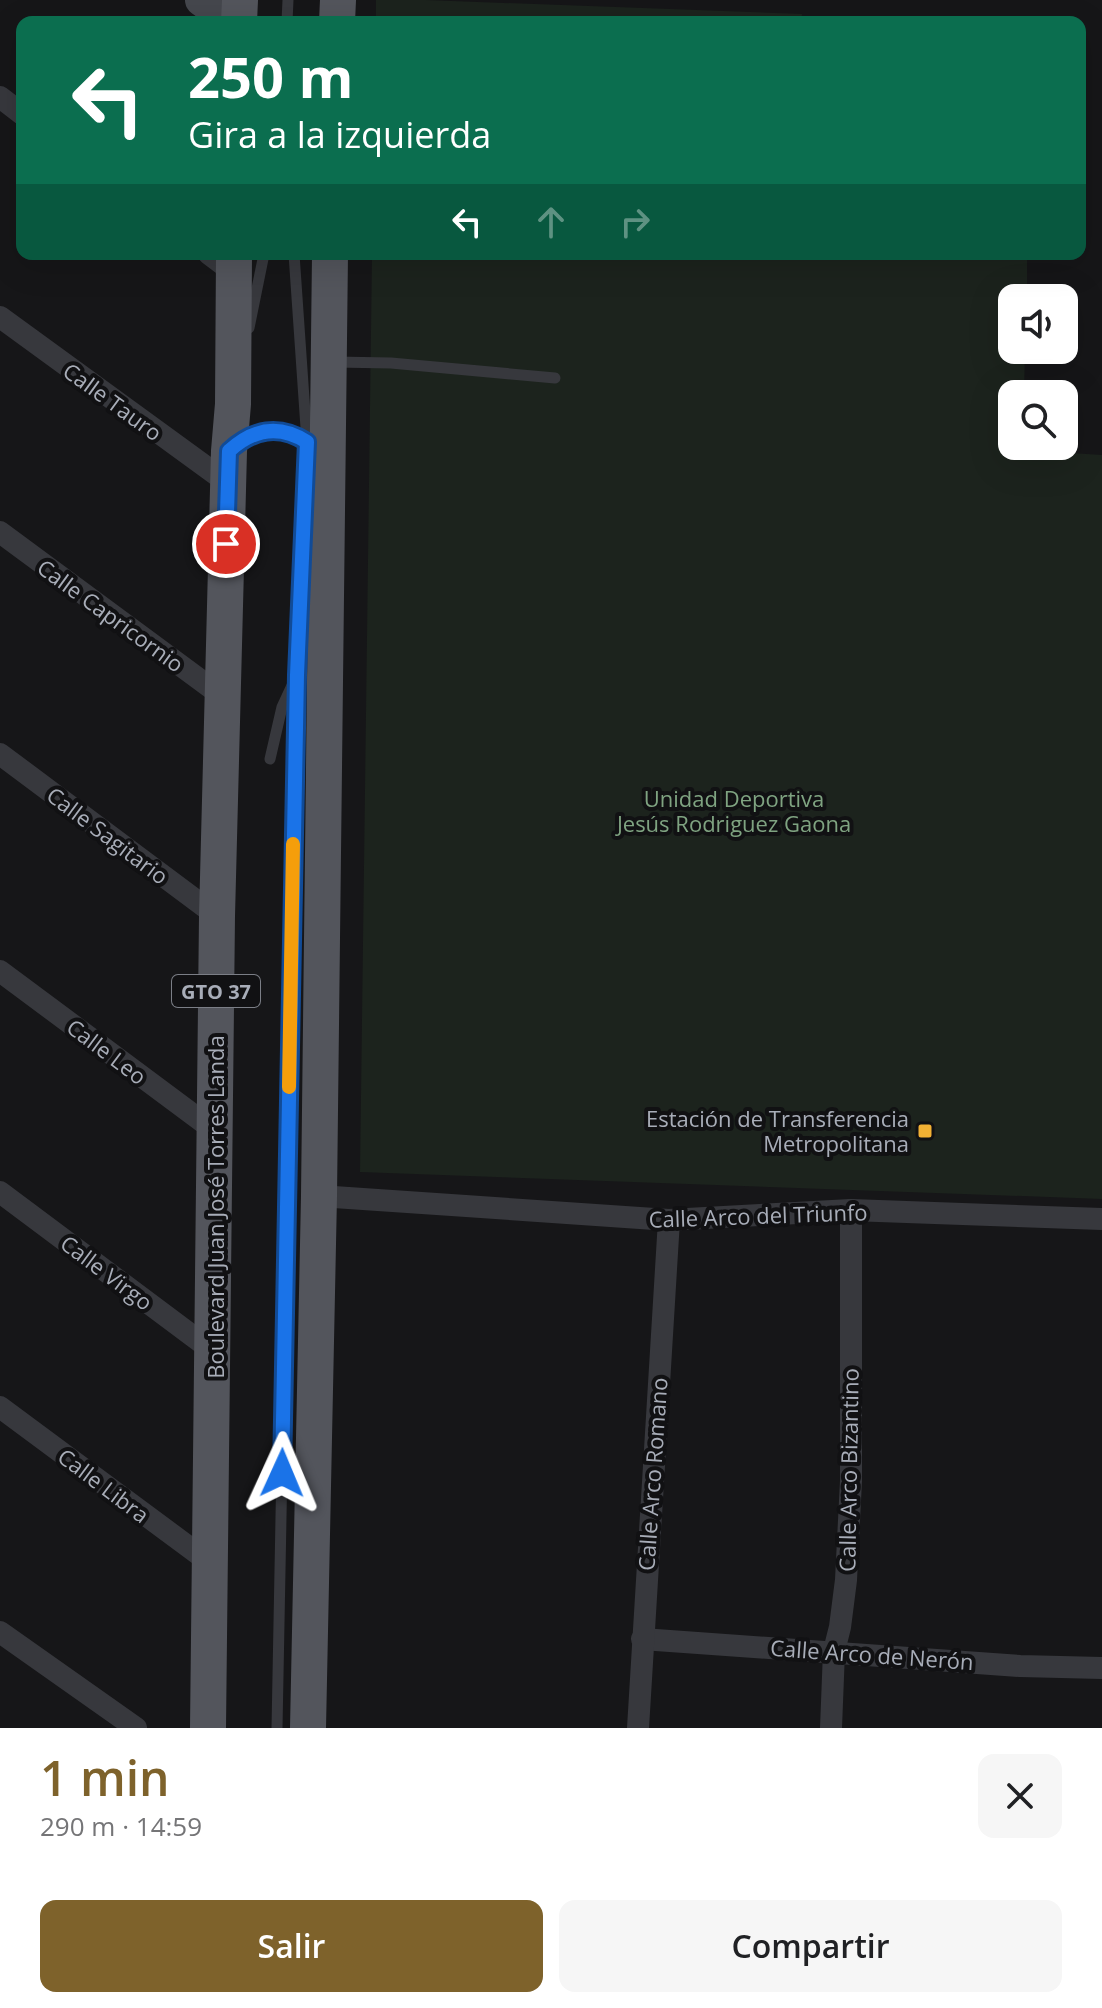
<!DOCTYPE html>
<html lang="es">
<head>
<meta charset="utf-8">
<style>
	body { margin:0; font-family:"Open Sans",sans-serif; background:#f6f6f6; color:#202124; height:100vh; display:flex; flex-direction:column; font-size:30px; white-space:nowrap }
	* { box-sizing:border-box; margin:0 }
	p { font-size:26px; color:#757577 }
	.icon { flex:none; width:44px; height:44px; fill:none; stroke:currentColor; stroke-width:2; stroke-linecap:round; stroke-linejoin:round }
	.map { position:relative; height:1728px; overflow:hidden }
	.details { display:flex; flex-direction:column; background:#fff; flex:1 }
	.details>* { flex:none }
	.guide { position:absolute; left:16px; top:16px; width:1070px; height:244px; border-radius:16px; box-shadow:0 8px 32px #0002; background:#0b6e4f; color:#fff; overflow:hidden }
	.buttons { position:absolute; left:998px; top:284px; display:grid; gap:16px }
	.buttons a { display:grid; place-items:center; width:80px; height:80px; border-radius:16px; background:#fff; box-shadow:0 8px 32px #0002; font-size:40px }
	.pin { position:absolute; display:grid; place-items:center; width:68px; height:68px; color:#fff; margin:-34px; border:4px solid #fff; border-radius:50%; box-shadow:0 2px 8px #0007 }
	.me { position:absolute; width:88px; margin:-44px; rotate:1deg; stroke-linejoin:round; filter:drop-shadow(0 0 6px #0008) }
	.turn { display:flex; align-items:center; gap:28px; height:168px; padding:0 40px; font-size:36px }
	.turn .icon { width:104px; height:104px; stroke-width:2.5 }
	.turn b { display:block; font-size:56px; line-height:68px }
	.lanes { display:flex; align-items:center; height:76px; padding:0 40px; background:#0003; justify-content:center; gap:40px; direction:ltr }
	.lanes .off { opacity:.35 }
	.round { display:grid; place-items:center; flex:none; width:84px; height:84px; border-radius:16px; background:#f6f6f6 }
	.head { display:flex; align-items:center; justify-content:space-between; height:136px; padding:0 40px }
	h1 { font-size:48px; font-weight:600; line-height:60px; color:#7e622b }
	.primary-button { display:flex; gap:16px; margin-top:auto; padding:16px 40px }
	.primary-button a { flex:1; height:92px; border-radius:16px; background:#7e622b; color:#fff; font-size:32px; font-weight:600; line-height:92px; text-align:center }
	.primary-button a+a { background:#f6f6f6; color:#202124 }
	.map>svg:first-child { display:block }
	.green { fill:#1c231d }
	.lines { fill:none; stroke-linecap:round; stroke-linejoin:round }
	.lane { stroke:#37383d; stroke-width:11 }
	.street { stroke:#37383d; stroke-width:22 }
	.secondary { stroke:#45474d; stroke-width:32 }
	.primary { stroke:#53555c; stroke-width:36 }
	.route-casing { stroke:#114b97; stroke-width:20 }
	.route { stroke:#1a73e8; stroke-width:14 }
	.slow { stroke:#f59e0b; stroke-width:14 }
	.poi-dot { fill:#f2b134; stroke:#111113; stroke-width:3 }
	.labels { text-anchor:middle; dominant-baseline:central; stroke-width:8; stroke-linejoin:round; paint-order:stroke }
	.shield { fill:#111113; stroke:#7b7e86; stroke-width:2 }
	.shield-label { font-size:20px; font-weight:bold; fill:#a8adb8 }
	.street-label { font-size:22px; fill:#a8adb8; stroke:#111113 }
	.park-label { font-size:22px; fill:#7fa381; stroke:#111113 }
	.poi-label { font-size:22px; fill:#a8adb8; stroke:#111113; text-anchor:end }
</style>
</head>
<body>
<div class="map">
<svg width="1102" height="1728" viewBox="0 0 1102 1728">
	<rect width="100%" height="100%" fill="#161618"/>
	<!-- green -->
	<g class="green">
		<polygon points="376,0 426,0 802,14 801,22 376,22"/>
		<polygon points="372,254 1027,254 1027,298 1012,298 1012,350 1025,350 1024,394 1012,394 1012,446 1023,446 1024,450 1102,455 1102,1199 360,1172"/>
	</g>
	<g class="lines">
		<!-- lane -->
		<g class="lane">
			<polyline points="287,22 288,0"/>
			<polyline points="249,328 264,254"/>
			<polyline points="335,362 391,363 555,378"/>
			<path d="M 238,443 C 260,426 284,427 307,442"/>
			<polyline points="270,759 282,707 295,679"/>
			<polyline points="277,1728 297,675 307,442 294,254"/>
		</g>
		<!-- street -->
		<g class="street">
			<polyline points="0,97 22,114"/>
			<polyline points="209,254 233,272"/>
			<polyline points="0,317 228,483"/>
			<polyline points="0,532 222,696"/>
			<polyline points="0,754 217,916"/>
			<polyline points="0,971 215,1131"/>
			<polyline points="0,1192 214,1352"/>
			<polyline points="319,1196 669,1220 851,1210 1102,1219"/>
			<polyline points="0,1407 209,1562"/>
			<polyline points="0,1632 136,1728"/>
			<polyline points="642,1639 1020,1666 1102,1668"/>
			<polyline points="638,1728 669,1220"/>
			<polyline points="831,1728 834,1651 840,1627 846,1580 851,1481 851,1210"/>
		</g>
		<!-- secondary -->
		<polyline class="secondary" points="201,0 231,22"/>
		<!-- primary -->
		<g class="primary">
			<polyline points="239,22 240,0"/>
			<polyline points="337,22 338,0"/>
			<polyline points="208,1728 217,916 229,451 233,404 234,254"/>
			<polyline points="308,1728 319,1196 330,254"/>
		</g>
	</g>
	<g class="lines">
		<defs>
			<path id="route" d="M 226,544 L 229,451 C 253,429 279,424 307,442 L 297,675 L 282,1473"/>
		</defs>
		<!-- route casing -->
		<use href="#route" class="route-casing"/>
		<!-- route -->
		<use href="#route" class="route"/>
		<!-- slow -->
		<polyline class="slow" points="289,1087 293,844"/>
	</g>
	<!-- markers -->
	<rect class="poi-dot" x="917" y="1123" width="16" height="16" rx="4"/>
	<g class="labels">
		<!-- shield labels -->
		<rect class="shield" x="172" y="975" width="88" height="32" rx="6"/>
		<g class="shield-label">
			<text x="216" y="991">GTO 37</text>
		</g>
		<!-- street labels -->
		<g class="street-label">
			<text transform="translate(113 401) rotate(36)">Calle Tauro</text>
			<text transform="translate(111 615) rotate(36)">Calle Capricornio</text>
			<text transform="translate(108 835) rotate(37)">Calle Sagitario</text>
			<text transform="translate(107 1051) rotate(37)">Calle Leo</text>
			<text transform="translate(215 1207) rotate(-90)">Boulevard Juan José Torres Landa</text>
			<text transform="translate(758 1215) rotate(-2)">Calle Arco del Triunfo</text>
			<text transform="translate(107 1272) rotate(37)">Calle Virgo</text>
			<text transform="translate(848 1470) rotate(-89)">Calle Arco Bizantino</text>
			<text transform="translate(652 1474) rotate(-86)">Calle Arco Romano</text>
			<text transform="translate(104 1485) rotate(37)">Calle Libra</text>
			<text transform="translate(872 1654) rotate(4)">Calle Arco de Nerón</text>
		</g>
		<!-- park labels -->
		<g class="park-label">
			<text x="734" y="798">Unidad Deportiva<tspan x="734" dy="25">Jesús Rodriguez Gaona</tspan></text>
		</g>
		<!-- poi labels -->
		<g class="poi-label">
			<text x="909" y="1118">Estación de Transferencia<tspan x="909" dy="25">Metropolitana</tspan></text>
		</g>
	</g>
</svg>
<div class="buttons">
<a><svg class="icon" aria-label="sound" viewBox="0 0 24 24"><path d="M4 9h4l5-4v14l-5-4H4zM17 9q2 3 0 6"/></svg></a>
<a><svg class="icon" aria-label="search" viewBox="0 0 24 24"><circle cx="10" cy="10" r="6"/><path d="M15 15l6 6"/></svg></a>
</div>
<div class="pin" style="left:226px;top:544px;background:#d93025"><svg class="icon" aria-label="arrive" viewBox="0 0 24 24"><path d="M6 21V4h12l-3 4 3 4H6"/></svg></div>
<svg class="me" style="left:282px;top:1473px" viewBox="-20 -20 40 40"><path d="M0-17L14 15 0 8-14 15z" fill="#1a73e8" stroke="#fff" stroke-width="4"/></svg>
<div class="guide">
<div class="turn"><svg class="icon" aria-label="left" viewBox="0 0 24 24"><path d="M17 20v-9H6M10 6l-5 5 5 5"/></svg><div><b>250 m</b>Gira a la izquierda</div></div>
<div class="lanes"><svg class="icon" aria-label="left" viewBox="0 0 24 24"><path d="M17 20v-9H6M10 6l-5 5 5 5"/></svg><svg class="icon off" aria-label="ahead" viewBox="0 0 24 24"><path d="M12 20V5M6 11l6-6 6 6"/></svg><svg class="icon off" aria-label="right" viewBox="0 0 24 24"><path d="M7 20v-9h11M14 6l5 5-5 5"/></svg></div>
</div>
</div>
<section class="details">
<div class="head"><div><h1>1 min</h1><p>290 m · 14:59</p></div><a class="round"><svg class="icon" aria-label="close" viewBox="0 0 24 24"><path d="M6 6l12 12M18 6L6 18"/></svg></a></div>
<div class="primary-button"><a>Salir</a><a>Compartir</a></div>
</section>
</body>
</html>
